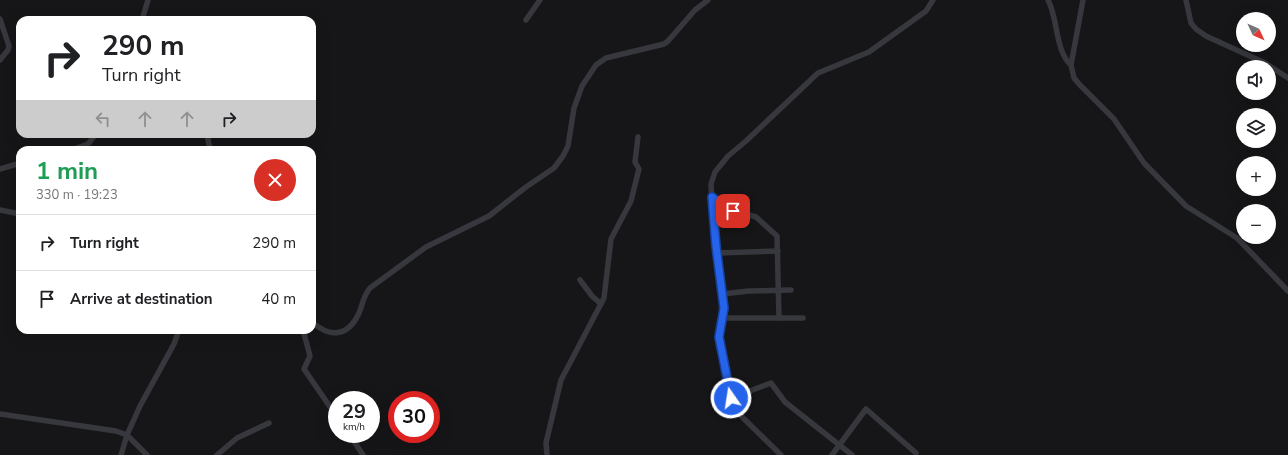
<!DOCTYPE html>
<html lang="en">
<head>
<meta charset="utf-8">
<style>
	body { margin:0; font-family:"Nunito Sans",sans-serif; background:#f6f6f6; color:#202124; height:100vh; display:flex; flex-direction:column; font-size:15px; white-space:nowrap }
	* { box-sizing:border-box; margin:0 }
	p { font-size:13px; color:#757577 }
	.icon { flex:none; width:22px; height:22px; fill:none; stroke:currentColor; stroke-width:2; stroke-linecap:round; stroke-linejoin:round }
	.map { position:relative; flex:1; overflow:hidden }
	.side { position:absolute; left:16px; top:146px; width:300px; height:188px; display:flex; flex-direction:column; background:#fff; border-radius:12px; box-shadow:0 4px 16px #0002 }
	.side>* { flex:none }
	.guide { position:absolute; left:16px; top:16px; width:300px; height:122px; border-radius:12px; box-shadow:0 4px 16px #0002; background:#fff; color:#202124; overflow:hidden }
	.needle { width:26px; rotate:134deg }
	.controls { position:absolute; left:1236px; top:12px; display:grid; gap:8px }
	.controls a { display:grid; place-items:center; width:40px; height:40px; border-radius:50%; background:#fff; box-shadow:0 4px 16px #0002; font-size:20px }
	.speed { position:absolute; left:328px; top:391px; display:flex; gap:8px; font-size:20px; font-weight:700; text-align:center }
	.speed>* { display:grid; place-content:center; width:52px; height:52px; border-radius:50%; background:#fff; box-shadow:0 4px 16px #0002; line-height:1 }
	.speed small { font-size:10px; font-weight:400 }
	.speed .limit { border:6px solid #d22; background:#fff; color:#111 }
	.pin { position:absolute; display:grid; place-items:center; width:34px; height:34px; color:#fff; margin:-17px; border-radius:8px; box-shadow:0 2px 6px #0006 }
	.me { position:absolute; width:44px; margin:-22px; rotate:347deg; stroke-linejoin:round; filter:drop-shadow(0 0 3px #0008) }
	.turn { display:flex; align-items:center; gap:14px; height:84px; padding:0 20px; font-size:18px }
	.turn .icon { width:52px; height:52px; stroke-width:2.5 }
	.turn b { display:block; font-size:28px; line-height:34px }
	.lanes { display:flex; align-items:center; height:38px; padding:0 20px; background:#0003; justify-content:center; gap:20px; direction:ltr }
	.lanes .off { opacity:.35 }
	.round { display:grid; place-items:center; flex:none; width:42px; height:42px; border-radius:21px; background:#f6f6f6 }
	.summary { display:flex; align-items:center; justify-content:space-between; height:68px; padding:0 20px }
	h1 { font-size:24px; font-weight:700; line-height:30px; color:#1e9e55 }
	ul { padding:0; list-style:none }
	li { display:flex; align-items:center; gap:12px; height:56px; padding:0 20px; border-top:1px solid #e0e0e0 }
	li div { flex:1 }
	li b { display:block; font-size:15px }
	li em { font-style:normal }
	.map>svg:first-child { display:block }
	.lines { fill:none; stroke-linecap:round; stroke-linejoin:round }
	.minor { stroke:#37383d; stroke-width:5.5 }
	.route-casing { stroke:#184099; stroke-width:10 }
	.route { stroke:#2563eb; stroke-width:7 }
</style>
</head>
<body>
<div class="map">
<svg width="1288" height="455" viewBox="0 0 1288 455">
	<rect width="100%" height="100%" fill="#161618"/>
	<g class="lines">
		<!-- minor -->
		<g class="minor">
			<path d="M 1048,0 C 1058,18 1055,51 1071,65"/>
			<polyline points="1083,0 1071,65 1074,78 1079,84 1114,119 1144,163 1186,206 1237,238 1288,291"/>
			<polyline points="1186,0 1191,23 1196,29 1206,36 1265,63 1288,78"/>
			<polyline points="0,19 9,46 8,50 0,60"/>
			<polyline points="142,20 148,0"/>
			<polyline points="526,20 540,0"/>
			<polyline points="207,134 210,150"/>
			<polyline points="71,150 88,144 96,134"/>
			<polyline points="0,169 20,163"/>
			<polyline points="712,197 726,208 756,217 777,236 779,318"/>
			<polyline points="0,210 20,214"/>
			<polyline points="717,253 778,251"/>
			<polyline points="580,280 592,296 601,304"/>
			<polyline points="722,294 749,291 791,290"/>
			<polyline points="723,318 803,318"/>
			<path d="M 312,322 C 330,338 348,337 359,313 C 363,304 363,296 370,288 L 426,247 L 489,216 L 526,187 L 554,168 L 563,156 L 568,146 L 574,108 L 582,86 L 596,65 L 606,58 L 664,44 L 668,41 L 695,10 L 708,0"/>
			<polyline points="303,330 310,356 304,369 337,417"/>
			<polyline points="731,398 771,383 785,402 852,455"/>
			<polyline points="0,414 116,431 127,435 121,455"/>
			<polyline points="349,434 363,455"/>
			<polyline points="147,455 127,435 140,406 174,344 179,330"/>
			<polyline points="217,455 237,438 269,423"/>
			<polyline points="547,455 546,443 561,380 604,298 611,239 631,201 639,169 635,162 638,137"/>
			<polyline points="781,455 737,412 731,398 719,337 724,308 712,204 711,184 715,172 728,156 746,141 818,73 869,52 926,11 933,0"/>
			<polyline points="832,455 866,409 916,453"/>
		</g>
	</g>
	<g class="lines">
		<defs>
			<polyline id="route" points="731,398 719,337 724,308 716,246 712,197 726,208 733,211"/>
		</defs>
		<!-- route casing -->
		<use href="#route" class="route-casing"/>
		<!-- route -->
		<use href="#route" class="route"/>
	</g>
</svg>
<div class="controls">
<a><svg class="needle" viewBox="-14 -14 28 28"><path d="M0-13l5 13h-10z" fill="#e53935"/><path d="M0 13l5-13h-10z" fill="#757577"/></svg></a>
<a><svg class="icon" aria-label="sound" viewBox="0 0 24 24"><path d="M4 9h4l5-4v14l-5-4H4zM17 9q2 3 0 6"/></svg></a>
<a><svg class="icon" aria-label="layers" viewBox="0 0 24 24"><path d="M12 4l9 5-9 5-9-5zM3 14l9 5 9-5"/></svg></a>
<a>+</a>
<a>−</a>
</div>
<div class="speed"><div>29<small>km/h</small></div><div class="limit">30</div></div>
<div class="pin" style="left:733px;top:211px;background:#d93025"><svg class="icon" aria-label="arrive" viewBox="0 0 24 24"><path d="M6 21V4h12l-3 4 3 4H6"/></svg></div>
<svg class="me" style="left:731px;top:398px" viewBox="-20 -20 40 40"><circle r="17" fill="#2563eb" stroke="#fff" stroke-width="3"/><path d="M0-11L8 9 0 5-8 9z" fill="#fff"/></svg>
<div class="guide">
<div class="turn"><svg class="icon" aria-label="right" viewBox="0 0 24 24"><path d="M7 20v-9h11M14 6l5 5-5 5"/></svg><div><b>290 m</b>Turn right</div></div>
<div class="lanes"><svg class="icon off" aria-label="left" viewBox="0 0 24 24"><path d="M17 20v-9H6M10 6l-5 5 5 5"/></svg><svg class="icon off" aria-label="ahead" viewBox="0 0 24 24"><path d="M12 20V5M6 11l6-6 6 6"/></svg><svg class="icon off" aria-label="ahead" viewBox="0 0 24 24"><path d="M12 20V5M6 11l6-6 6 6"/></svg><svg class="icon" aria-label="right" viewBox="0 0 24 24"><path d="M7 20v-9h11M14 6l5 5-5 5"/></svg></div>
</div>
<section class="side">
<div class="summary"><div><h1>1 min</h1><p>330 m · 19:23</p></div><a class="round" style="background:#d93025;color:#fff"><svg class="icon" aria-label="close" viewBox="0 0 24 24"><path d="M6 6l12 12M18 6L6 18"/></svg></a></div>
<ul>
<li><svg class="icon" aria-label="right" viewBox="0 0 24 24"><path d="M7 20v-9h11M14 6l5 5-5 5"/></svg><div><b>Turn right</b></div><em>290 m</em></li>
<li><svg class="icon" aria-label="arrive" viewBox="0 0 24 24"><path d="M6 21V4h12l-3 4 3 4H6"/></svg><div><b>Arrive at destination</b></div><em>40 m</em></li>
</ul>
</section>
</div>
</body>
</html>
